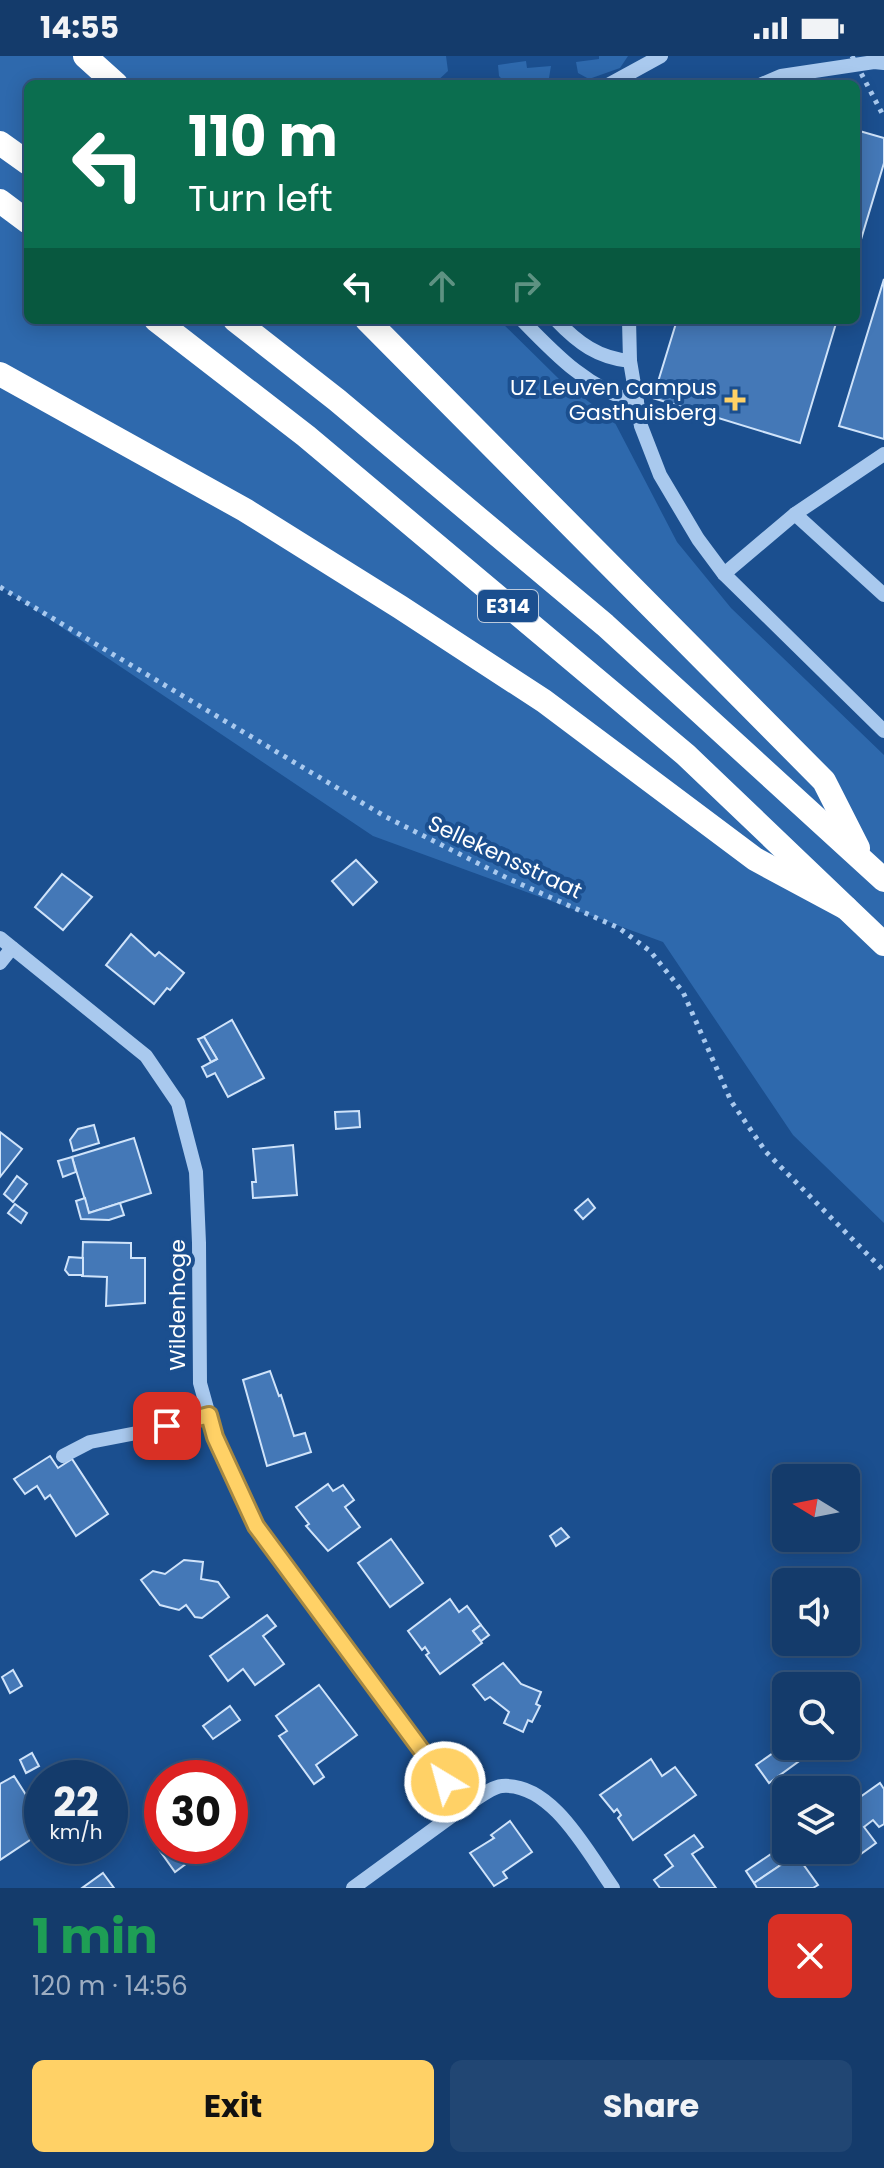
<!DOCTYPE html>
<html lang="en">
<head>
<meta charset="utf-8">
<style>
	body { margin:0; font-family:Poppins,sans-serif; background:#214673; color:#f1f3f6; height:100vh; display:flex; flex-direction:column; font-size:30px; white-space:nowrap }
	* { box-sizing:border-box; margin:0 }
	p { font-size:26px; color:#9dadc1 }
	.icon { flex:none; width:44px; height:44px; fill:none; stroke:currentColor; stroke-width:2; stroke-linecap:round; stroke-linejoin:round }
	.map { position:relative; height:1832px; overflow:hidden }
	.panel { display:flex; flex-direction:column; background:#143b6b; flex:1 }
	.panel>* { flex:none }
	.hud { position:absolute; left:24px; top:24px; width:836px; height:244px; border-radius:12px; box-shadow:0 4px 20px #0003,0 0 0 2px #33557e; background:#0b6e4f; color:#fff; overflow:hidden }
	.needle { width:52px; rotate:280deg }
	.fabs { position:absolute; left:772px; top:1408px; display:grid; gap:16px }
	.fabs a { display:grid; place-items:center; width:88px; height:88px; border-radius:12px; background:#143b6b; box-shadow:0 4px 20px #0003,0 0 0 2px #33557e; font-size:40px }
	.speed { position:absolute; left:24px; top:1704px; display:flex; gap:16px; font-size:40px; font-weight:700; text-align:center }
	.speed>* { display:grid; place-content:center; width:104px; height:104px; border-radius:50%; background:#143b6b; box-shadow:0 4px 20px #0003,0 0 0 2px #33557e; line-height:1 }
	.speed small { font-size:20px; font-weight:400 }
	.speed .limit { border:12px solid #d22; background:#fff; color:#111 }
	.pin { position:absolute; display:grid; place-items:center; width:68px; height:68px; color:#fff; margin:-34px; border-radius:16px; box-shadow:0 4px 12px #0006 }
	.me { position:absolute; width:88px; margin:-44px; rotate:323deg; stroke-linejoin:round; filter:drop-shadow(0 0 6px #0008) }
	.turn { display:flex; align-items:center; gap:28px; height:168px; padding:0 32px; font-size:36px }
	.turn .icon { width:104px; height:104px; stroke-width:2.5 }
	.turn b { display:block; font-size:56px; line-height:68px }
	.lanes { display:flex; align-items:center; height:76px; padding:0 32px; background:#0003; justify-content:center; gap:40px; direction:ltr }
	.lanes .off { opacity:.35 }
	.round { display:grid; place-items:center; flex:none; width:84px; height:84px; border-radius:12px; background:#214673 }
	.summary { display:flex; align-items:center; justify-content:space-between; height:136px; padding:0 32px }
	h1 { font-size:48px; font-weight:700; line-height:60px; color:#1e9e55 }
	.cta { display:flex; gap:16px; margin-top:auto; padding:16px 32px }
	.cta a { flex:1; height:92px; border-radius:12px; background:#ffd166; color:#111; font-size:32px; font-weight:700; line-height:92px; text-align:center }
	.cta a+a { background:#214673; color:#f1f3f6 }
	.status { display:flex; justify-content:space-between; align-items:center; height:56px; padding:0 40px; background:#143b6b; direction:ltr }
	.status svg { height:22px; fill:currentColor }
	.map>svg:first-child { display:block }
	.green { fill:#2e69ad }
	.building { fill:#4478b7; stroke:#cfe3fa; stroke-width:2 }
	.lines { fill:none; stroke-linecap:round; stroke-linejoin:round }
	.path { stroke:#a9c9ee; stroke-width:5; stroke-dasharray:4 6; stroke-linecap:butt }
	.minor { stroke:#a9c9ee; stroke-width:14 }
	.highway { stroke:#fff; stroke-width:24 }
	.path-bridge { stroke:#a9c9ee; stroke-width:5; stroke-dasharray:4 6; stroke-linecap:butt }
	.route-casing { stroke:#a68842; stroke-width:20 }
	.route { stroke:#ffd166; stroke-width:14 }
	.poi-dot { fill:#ffd166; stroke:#1b4f8f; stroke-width:3 }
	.labels { text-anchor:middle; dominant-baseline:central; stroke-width:8; stroke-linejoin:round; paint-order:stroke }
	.shield { fill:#1b4f8f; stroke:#bbcadd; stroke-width:2 }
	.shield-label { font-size:20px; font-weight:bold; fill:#fff }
	.poi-label { font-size:22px; fill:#fff; stroke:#1b4f8f; text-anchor:end }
	.street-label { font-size:22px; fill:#fff; stroke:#1b4f8f }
</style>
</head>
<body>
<div class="status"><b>14:55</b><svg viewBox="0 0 49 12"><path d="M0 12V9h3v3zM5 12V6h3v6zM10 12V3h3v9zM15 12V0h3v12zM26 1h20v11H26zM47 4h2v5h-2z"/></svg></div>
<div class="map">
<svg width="884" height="1832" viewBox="0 0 884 1832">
	<rect width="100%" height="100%" fill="#1b4f8f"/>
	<!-- green -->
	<g class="green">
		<polygon points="0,0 446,0 448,15 434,28 28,28 28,264 499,264 559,323 614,365 677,486 731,552 884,699 884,1167 793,1079 663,886 373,780 0,530"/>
		<polygon points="599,0 628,0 620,12 589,23 578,17 576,6 599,3"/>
		<polygon points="526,5 527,12 551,10 549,22 544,28 505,26 499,20 498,9"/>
	</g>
	<!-- building -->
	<g class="building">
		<polygon points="856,74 884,82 884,107 856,200"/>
		<polygon points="884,223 884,383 839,370"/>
		<polygon points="677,264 837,264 800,387 653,342"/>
		<polygon points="356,804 377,826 353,849 332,825"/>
		<polygon points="62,818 92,841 63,874 35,851"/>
		<polygon points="131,878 155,900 159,896 184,917 170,934 167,932 154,948 106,909"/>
		<polygon points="232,964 264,1022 228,1041 215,1017 207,1021 202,1011 217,1003 204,981 201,982"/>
		<polygon points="204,981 217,1003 211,1006 198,983"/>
		<polygon points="359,1055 360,1071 336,1073 335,1056"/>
		<polygon points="94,1069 99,1087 73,1095 70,1084 78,1073"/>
		<polygon points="0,1076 22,1093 0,1121"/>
		<polygon points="134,1082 151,1137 89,1157 72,1101"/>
		<polygon points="293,1089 297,1139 253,1142 252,1126 256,1126 253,1093"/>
		<polygon points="72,1101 76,1116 63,1121 58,1105"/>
		<polygon points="17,1120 27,1128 13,1146 4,1138"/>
		<polygon points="85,1142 89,1157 120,1147 124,1159 109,1164 81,1163 76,1145"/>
		<polygon points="588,1143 595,1152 583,1163 575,1154"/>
		<polygon points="15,1148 27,1157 21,1167 8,1157"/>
		<polygon points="83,1186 131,1187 131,1202 145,1202 145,1247 106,1250 107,1221 82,1220"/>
		<polygon points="69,1201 83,1202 83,1219 69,1219 65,1214"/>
		<polygon points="270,1315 279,1340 281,1339 294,1380 305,1377 311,1396 267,1410 243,1324"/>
		<polygon points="50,1400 58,1412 72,1403 108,1458 76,1480 50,1439 45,1443 37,1430 25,1438 14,1423"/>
		<polygon points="328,1428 333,1435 343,1429 354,1444 345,1451 360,1471 328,1495 306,1470 309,1468 296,1451"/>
		<polygon points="561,1472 569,1481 556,1490 550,1480"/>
		<polygon points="391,1483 423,1527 390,1551 358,1507"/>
		<polygon points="184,1504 203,1506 201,1523 218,1526 229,1541 202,1562 195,1561 186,1549 179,1554 160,1549 141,1524 153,1515 165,1518"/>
		<polygon points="450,1543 459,1556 467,1550 481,1569 473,1575 482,1587 440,1618 426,1599 429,1597 425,1591 422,1594 408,1575"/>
		<polygon points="267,1559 276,1570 263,1580 284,1608 255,1629 243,1613 228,1625 210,1600"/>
		<polygon points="481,1569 489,1579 481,1585 473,1575"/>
		<polygon points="503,1607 521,1628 541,1636 536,1648 540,1650 532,1666 528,1664 523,1676 504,1667 509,1656 490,1641 485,1644 473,1629"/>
		<polygon points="13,1614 22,1630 10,1637 2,1621"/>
		<polygon points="319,1629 357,1679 316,1709 324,1721 314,1728 279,1680 287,1675 276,1660"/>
		<polygon points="230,1650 240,1664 213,1683 203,1670"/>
		<polygon points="786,1688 786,1690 792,1690 802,1703 769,1727 756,1709"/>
		<polygon points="32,1697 39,1710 26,1717 20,1704"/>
		<polygon points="651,1703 662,1720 675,1711 696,1739 633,1784 618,1762 621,1759 617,1753 614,1756 600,1739"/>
		<polygon points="14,1720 42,1764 42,1776 0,1804 0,1728"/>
		<polygon points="880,1727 884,1733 884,1768 879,1771 873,1764 864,1771 876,1787 858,1800 846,1783 846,1751"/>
		<polygon points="510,1765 532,1796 503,1816 507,1822 494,1830 470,1797 494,1782 491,1779"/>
		<polygon points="162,1771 162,1790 210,1790 175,1816 150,1781"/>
		<polygon points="694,1779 703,1791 692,1798 716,1832 660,1832 654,1824 673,1810 665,1799"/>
		<polygon points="777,1794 785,1806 754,1827 746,1815"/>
		<polygon points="794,1794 808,1794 813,1801 803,1808 818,1829 813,1832 757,1832 754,1827 797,1798"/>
		<polygon points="103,1817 114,1832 82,1832"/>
	</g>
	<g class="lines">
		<!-- path -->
		<polyline class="path" points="0,531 386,761 507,822 619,872 650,895 683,936 731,1045 766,1096 884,1215"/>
		<!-- minor -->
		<g class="minor">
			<polyline points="610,28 661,0"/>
			<polyline points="762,28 781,20 874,6 884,7"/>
			<path d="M 522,264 C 555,298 589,334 637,346"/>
			<path d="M 556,264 C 578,287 598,302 630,305"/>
			<polyline points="629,264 630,305 641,370 660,419 698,483 724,518 884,675"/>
			<polyline points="795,458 884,398"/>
			<polyline points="724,518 795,458 884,539"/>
			<path d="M 0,882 L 146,1000 L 178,1047 L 196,1116 L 199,1187 L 200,1327 L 215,1381 L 256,1470 L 464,1751 C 475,1745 490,1731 502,1730 C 552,1726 588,1797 613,1832"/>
			<polyline points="0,907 12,892"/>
			<polyline points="63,1400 90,1386 147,1375 209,1359"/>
			<polyline points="353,1832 464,1751"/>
		</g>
		<!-- highway -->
		<g class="highway">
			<polyline points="85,0 116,28"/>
			<polyline points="0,87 28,107"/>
			<polyline points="0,145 28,166"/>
			<polyline points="156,264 306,380 686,699 884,888"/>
			<polyline points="235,264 337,344 605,569 884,824"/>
			<polyline points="367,264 824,725 858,792"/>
			<polyline points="0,318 245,454 400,551 544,645 755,803 846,852"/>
		</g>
		<!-- path-bridge -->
		<polyline class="path-bridge" points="852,0 884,61"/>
	</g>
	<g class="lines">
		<defs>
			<polyline id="route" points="167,1370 209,1359 215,1381 256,1470 445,1726"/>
		</defs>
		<!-- route casing -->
		<use href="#route" class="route-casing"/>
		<!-- route -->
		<use href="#route" class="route"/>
	</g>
	<!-- markers -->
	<path class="poi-dot" d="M731 332h8v8h8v8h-8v8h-8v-8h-8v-8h8z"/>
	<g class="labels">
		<!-- shield labels -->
		<rect class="shield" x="478" y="534" width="60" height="32" rx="6"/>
		<g class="shield-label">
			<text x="508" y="550">E314</text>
		</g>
		<!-- poi labels -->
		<g class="poi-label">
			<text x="717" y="331">UZ Leuven campus<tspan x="717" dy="25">Gasthuisberg</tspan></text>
		</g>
		<!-- street labels -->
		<g class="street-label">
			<text transform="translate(505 801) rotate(25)">Sellekensstraat</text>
			<text transform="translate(177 1249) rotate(-90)">Wildenhoge</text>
		</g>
	</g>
</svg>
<div class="fabs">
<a><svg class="needle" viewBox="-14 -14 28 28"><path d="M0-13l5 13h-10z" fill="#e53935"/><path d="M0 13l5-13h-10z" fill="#9dadc1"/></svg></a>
<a><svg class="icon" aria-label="sound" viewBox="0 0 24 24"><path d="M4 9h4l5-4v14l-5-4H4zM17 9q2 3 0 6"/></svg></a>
<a><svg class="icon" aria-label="search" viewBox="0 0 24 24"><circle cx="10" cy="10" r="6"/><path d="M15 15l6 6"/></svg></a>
<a><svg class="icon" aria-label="layers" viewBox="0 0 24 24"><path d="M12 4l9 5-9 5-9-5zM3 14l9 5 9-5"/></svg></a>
</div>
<div class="speed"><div>22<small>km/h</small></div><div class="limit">30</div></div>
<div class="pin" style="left:167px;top:1370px;background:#d93025"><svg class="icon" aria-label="arrive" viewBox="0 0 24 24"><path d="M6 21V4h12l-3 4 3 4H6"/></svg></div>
<svg class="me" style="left:445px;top:1726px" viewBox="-20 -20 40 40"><circle r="17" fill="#ffd166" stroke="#fff" stroke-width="3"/><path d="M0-11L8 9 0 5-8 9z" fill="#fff"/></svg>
<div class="hud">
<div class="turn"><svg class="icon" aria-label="left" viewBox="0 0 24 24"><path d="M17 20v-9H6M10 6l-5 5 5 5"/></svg><div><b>110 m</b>Turn left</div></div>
<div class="lanes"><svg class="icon" aria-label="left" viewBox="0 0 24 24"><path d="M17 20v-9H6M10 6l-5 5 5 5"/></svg><svg class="icon off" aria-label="ahead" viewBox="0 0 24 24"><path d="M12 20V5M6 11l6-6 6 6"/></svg><svg class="icon off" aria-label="right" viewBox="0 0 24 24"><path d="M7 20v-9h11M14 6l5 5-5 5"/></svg></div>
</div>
</div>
<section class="panel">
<div class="summary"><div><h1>1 min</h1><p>120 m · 14:56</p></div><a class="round" style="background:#d93025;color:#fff"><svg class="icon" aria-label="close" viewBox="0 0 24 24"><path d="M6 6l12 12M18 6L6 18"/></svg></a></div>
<div class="cta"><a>Exit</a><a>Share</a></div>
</section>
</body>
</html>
